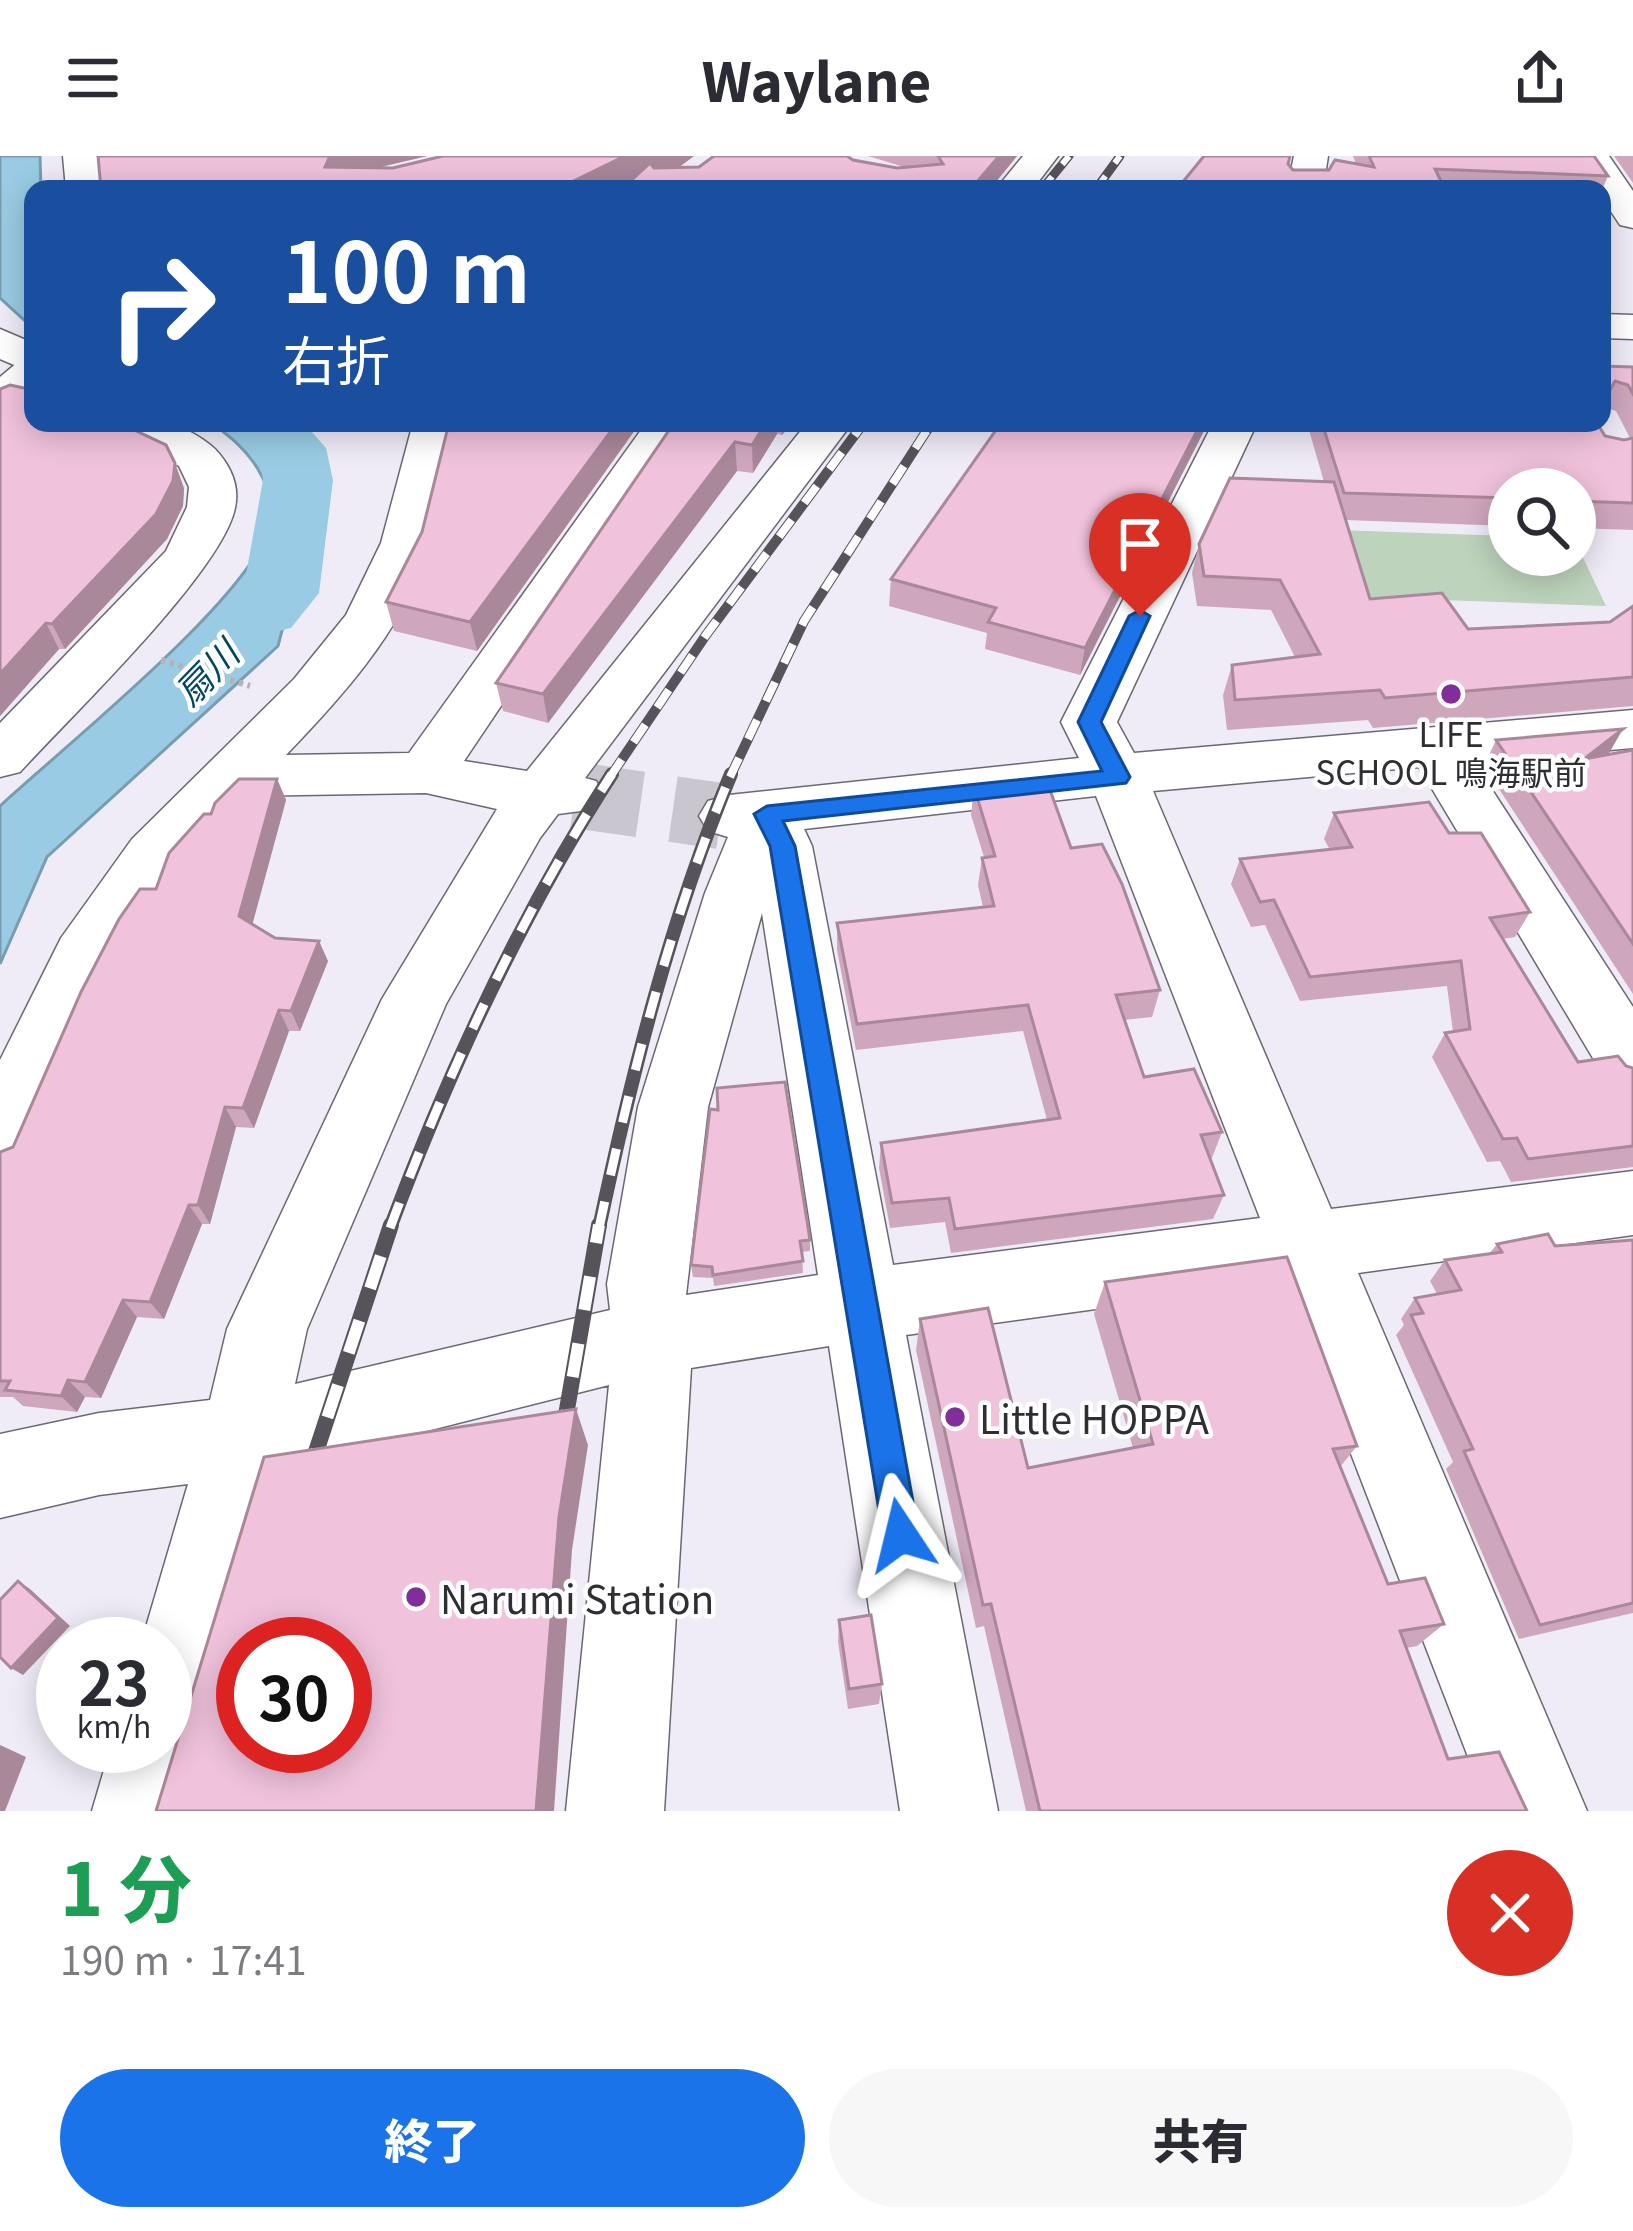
<!DOCTYPE html>
<html lang="ja">
<head>
<meta charset="utf-8">
<style>
	body { margin:0; font-family:Georgia,"Noto Sans JP",serif; background:#f7f7f7; color:#2b2b33; height:100vh; display:flex; flex-direction:column; font-size:45px; white-space:nowrap }
	* { box-sizing:border-box; margin:0 }
	p { font-size:39px; color:#7c7c81 }
	.icon { flex:none; width:66px; height:66px; fill:none; stroke:currentColor; stroke-width:2; stroke-linecap:round; stroke-linejoin:round }
	.map { position:relative; height:1655px; overflow:hidden }
	.details { display:flex; flex-direction:column; background:#fff; flex:1 }
	.details>* { flex:none }
	.top-card { position:absolute; left:24px; top:24px; width:1587px; height:252px; border-radius:24px; box-shadow:0 6px 30px #0003; background:#1a4fa0; color:#fff; overflow:hidden }
	.buttons { position:absolute; left:1488px; top:312px; display:grid; gap:24px }
	.buttons a { display:grid; place-items:center; width:108px; height:108px; border-radius:50%; background:#fff; box-shadow:0 6px 30px #0003; font-size:60px }
	.speed { position:absolute; left:36px; top:1461px; display:flex; gap:24px; font-size:60px; font-weight:700; text-align:center }
	.speed>* { display:grid; place-content:center; width:156px; height:156px; border-radius:50%; background:#fff; box-shadow:0 6px 30px #0003; line-height:1 }
	.speed small { font-size:30px; font-weight:400 }
	.speed .limit { border:18px solid #d22; background:#fff; color:#111 }
	.pin { position:absolute; display:grid; place-items:center; width:102px; height:102px; color:#fff; margin:-123px -51px; border-radius:50% 50% 50% 0; rotate:-45deg; box-shadow:0 0 12px #0007 }
	.pin .icon { rotate:45deg }
	.me { position:absolute; width:132px; margin:-66px; rotate:350deg; stroke-linejoin:round; filter:drop-shadow(0 0 9px #0008) }
	.turn { display:flex; align-items:center; gap:42px; height:252px; padding:0 60px; font-size:54px }
	.turn .icon { width:156px; height:156px; stroke-width:2.5 }
	.turn b { display:block; font-size:84px; line-height:102px }
	.round { display:grid; place-items:center; flex:none; width:126px; height:126px; border-radius:63px; background:#f7f7f7 }
	.headline { display:flex; align-items:center; justify-content:space-between; height:204px; padding:0 60px }
	h1 { font-size:72px; font-weight:800; line-height:90px; color:#1e9e55 }
	.action { display:flex; gap:24px; margin-top:auto; padding:24px 60px }
	.action a { flex:1; height:138px; border-radius:72px; background:#1a73e8; color:#fff; font-size:48px; font-weight:800; line-height:138px; text-align:center }
	.action a+a { background:#f7f7f7; color:#2b2b33 }
	header { display:flex; justify-content:space-between; align-items:center; height:156px; padding:0 60px; background:#fff; font-size:54px; font-weight:800 }
	.map>svg:first-child { display:block }
	.green { fill:#bdd3bb }
	.water { fill:#99cce4; stroke:#799daf; stroke-width:3 }
	.lines { fill:none; stroke-linecap:round; stroke-linejoin:round }
	.river { fill:#99cce4; fill-rule:evenodd }
	.minor-tunnel { stroke:#c9c6d0; stroke-width:66; stroke-dasharray:66 33; stroke-linecap:butt }
	.minor-casing { stroke:#6b6873; stroke-width:3 }
	.major-casing { stroke:#6b6873; stroke-width:3 }
	.path { stroke:#b5b2bc; stroke-width:6; stroke-dasharray:4.5 4.5; stroke-linecap:butt }
	.minor { fill:#fff; fill-rule:evenodd }
	.major { fill:#fff; fill-rule:evenodd }
	.rail-far3-casing { stroke:#56545a; stroke-width:9 }
	.rail-far2-casing { stroke:#56545a; stroke-width:10 }
	.rail-far1-casing { stroke:#56545a; stroke-width:14 }
	.rail-casing { stroke:#56545a; stroke-width:16 }
	.rail-far3 { stroke:#fff; stroke-width:6; stroke-dasharray:16; stroke-linecap:butt }
	.rail-far2 { stroke:#fff; stroke-width:8; stroke-dasharray:21; stroke-linecap:butt }
	.rail-far1 { stroke:#fff; stroke-width:9; stroke-dasharray:27; stroke-linecap:butt }
	.rail { stroke:#fff; stroke-width:12; stroke-dasharray:34; stroke-linecap:butt }
	.wall { fill:#cfa7bd }
	.shaded-wall { fill:#a9889a }
	.building { fill:#f1c2dc; stroke:#a9889a; stroke-width:3; fill-rule:evenodd }
	.route { fill:#1a73e8; stroke:#114b97; stroke-width:3 }
	.poi-dot { fill:#812d9c; stroke:#fff; stroke-width:4.5 }
	.labels { text-anchor:middle; dominant-baseline:central; stroke-width:9; stroke-linejoin:round; paint-order:stroke }
	.poi-label { font-size:33px; fill:#2f2e32; stroke:#fff }
	.water-label { font-size:36px; font-style:italic; fill:#004861; stroke:#fff }
	.near-poi-label { font-size:39px; fill:#2f2e32; stroke:#fff; text-anchor:start }
</style>
</head>
<body>
<header><svg class="icon" aria-label="menu" viewBox="0 0 24 24"><path d="M4 6h16M4 12h16M4 18h16"/></svg>Waylane<svg class="icon" aria-label="share" viewBox="0 0 24 24"><path d="M12 15V3M7 8l5-5 5 5M5 13v7h14v-7"/></svg></header>
<div class="map">
<svg width="1633" height="1655" viewBox="0 0 1633 1655">
	<rect width="100%" height="100%" fill="#efecf8"/>
	<!-- green -->
	<polygon class="green" points="1338,374 1509,380 1509,399 1575,399 1575,385 1606,450 1357,441"/>
	<!-- water -->
	<g class="water">
		<polygon points="0,0 40,0 41,33 33,33 33,172 0,142"/>
		<path d="M 211,267 L 284,267 L 308,375 L 278,490 L 47,701 L 0,808 L 0,650 C 59,595 250,442 268,373 C 280,328 246,290 211,267 Z"/>
	</g>
	<g class="lines">
		<!-- river -->
		<polygon class="river" points="230,267 304,267 326,292 333,324 319,437 291,472 263,479 235,472 224,455 244,430 263,324 259,298"/>
		<!-- minor-tunnel -->
		<polyline class="minor-tunnel" points="575,639 721,660"/>
		<defs>
			<g id="minor">
				<polygon points="63,0 97,0 102,33 66,33"/>
				<polygon points="1023,0 1058,0 1033,33 996,33"/>
				<polygon points="1294,0 1328,0 1323,33 1287,33"/>
				<polygon points="1574,0 1609,0 1633,35 1633,72 1620,69 1602,42 1602,33 1596,33"/>
				<polygon points="1602,158 1633,159 1633,183 1602,182"/>
				<polygon points="0,173 33,187 33,217 0,203"/>
				<path d="M 102,267 C 122,267 146,264 166,267 C 183,270 203,282 215,293 C 230,309 240,329 235,352 C 222,416 70,561 20,616 L 0,621 L 0,567 L 166,395 L 187,351 L 189,331 L 179,310 L 108,277 Z"/>
				<path d="M 413,267 L 457,267 C 444,312 440,359 425,403 C 399,478 340,543 286,599 L 409,597 L 646,267 L 691,267 L 464,605 L 527,615 L 807,267 L 852,267 L 585,622 L 596,625 L 604,639 L 596,653 L 558,658 L 540,682 L 446,848 L 307,1173 L 295,1228 L 610,1154 L 607,1128 L 638,951 L 705,737 L 728,681 L 708,675 L 699,660 L 708,645 L 729,639 L 1079,602 L 1061,566 L 1213,267 L 1257,267 L 1117,566 L 1134,597 L 1633,554 L 1633,592 L 1474,606 L 1633,851 L 1633,937 L 1609,929 L 1419,611 L 1153,635 L 1331,1053 L 1633,1015 L 1633,1079 L 1358,1117 L 1587,1655 L 1489,1655 L 1285,1127 L 906,1179 L 998,1655 L 900,1655 L 829,1190 L 691,1212 L 664,1655 L 566,1655 L 609,1229 L 276,1313 L 203,1585 L 190,1655 L 92,1655 L 111,1590 L 165,1590 L 165,1488 L 141,1488 L 188,1328 L 99,1339 L 0,1362 L 0,1278 L 99,1257 L 210,1244 L 227,1173 L 382,843 L 497,653 L 426,637 L 246,640 C 196,690 148,742 114,805 C 79,870 58,941 25,1008 L 0,1017 L 0,904 L 61,782 L 132,683 L 294,523 L 346,459 L 381,387 ZM 1096,640 L 1260,1062 L 893,1109 L 812,690 L 804,673 ZM 762,757 L 818,1119 L 686,1139 L 708,951 Z"/>
			</g>
			<polygon id="major" points="33,202 33,238 16,253 0,257 0,221 18,206"/>
		</defs>
		<!-- minor casing -->
		<use href="#minor" class="minor-casing"/>
		<!-- major casing -->
		<use href="#major" class="major-casing"/>
		<!-- path -->
		<polyline class="path" points="161,504 250,530"/>
		<!-- minor -->
		<use href="#minor" class="minor"/>
		<!-- major -->
		<use href="#major" class="major"/>
		<defs>
			<g id="rail-far3">
				<polyline points="1042,33 1069,0"/>
				<polyline points="1096,33 1120,0"/>
				<polyline points="861,271 864,267"/>
				<polyline points="929,271 932,267"/>
			</g>
			<g id="rail-far2">
				<polyline points="610,621 706,479 863,268"/>
				<polyline points="730,621 804,465 931,268"/>
			</g>
			<g id="rail-far1">
				<path d="M 390,1072 C 449,914 520,760 612,618"/>
				<path d="M 599,1072 C 632,917 670,764 731,618"/>
			</g>
			<g id="rail">
				<polyline points="561,1288 599,1069"/>
				<polyline points="306,1326 391,1069"/>
			</g>
		</defs>
		<!-- rail-far3 casing -->
		<use href="#rail-far3" class="rail-far3-casing"/>
		<!-- rail-far2 casing -->
		<use href="#rail-far2" class="rail-far2-casing"/>
		<!-- rail-far1 casing -->
		<use href="#rail-far1" class="rail-far1-casing"/>
		<!-- rail casing -->
		<use href="#rail" class="rail-casing"/>
		<!-- rail-far3 -->
		<use href="#rail-far3" class="rail-far3"/>
		<!-- rail-far2 -->
		<use href="#rail-far2" class="rail-far2"/>
		<!-- rail-far1 -->
		<use href="#rail-far1" class="rail-far1"/>
		<!-- rail -->
		<use href="#rail" class="rail"/>
	</g>
	<!-- wall -->
	<g class="wall">
		<polygon points="98,0 427,0 376,12 694,0 678,12 853,4 897,12 904,11 868,0 1017,0 990,33 633,23 612,33 101,33"/>
		<polygon points="1353,0 1594,0 1608,20 1602,34 1177,33 1288,8 1293,14 1329,14 1356,8"/>
		<polygon points="1614,0 1633,0 1633,27"/>
		<polygon points="1602,210 1633,211 1633,374 1575,372 1575,333 1509,333 1509,370 1346,364 1370,443 1468,473 1610,466 1633,450 1633,550 1373,572 1368,564 1227,574 1223,539 1232,509 1295,501 1271,454 1197,450 1192,417 1199,388 1324,326 1307,267 1597,267 1605,280 1624,284 1630,282 1616,255 1603,251 1602,253"/>
		<polygon points="0,233 184,332 183,350 167,383 65,493 59,493 0,560"/>
		<polygon points="449,267 640,267 477,495 394,475 386,446 422,376"/>
		<polygon points="674,267 792,267 782,279 777,278 753,317 737,315 548,567 503,555 496,527"/>
		<polygon points="1208,267 1080,519 985,493 987,477 889,450 891,423"/>
		<polygon points="1496,584 1609,598 1633,594 1633,838 1484,610"/>
		<polygon points="277,623 286,644 252,768 275,782 328,805 300,875 289,875 254,972 236,971 210,1068 202,1068 164,1163 137,1161 101,1242 85,1241 77,1256 23,1250 13,1241 0,1241 0,996 13,991 156,733 211,658"/>
		<polygon points="974,631 1071,692 1160,834 1152,861 1124,864 1144,921 1222,976 1212,1002 1210,1002 1224,1039 1213,1063 951,1097 945,1066 890,1072 879,1012 881,987 1047,964 1023,875 856,894 837,794 837,767 983,751 978,729 982,702 984,701 971,659"/>
		<polygon points="1334,657 1449,677 1530,756 1515,781 1503,783 1578,906 1633,912 1633,1011 1511,1026 1500,1005 1487,1006 1432,901 1445,877 1453,876 1447,830 1300,845 1265,769 1251,771 1231,728 1240,703 1330,694 1324,683"/>
		<polygon points="718,954 810,1084 810,1095 802,1096 803,1117 714,1130 713,1122 693,1121 691,1109"/>
		<polygon points="1633,1084 1633,1457 1519,1483 1446,1313 1453,1306 1396,1179 1404,1169 1401,1163 1415,1142 1437,1138 1430,1125 1445,1104 1489,1098 1497,1088 1555,1090"/>
		<polygon points="1105,1126 1357,1290 1340,1311 1388,1428 1444,1468 1417,1490 1406,1492 1448,1603 1527,1655 1026,1655 984,1470 976,1472 916,1194 920,1163 1028,1312 1133,1292 1094,1158"/>
		<polygon points="839,1464 882,1528 879,1548 848,1553 838,1486"/>
	</g>
	<!-- shaded-wall -->
	<g class="shaded-wall">
		<polygon points="330,0 427,0 338,21 325,11"/>
		<polygon points="625,0 694,0 660,25 659,10 612,33 557,33"/>
		<polygon points="999,0 1017,0 990,33 971,33"/>
		<polygon points="1609,236 1602,253 1602,237"/>
		<polygon points="617,267 640,267 477,495 470,466"/>
		<polygon points="766,267 776,267 777,278 753,317 752,289"/>
		<polygon points="782,267 792,267 782,279"/>
		<polygon points="1201,267 1208,267 1080,519 1085,492"/>
		<polygon points="735,286 737,315 548,567 543,538"/>
		<polygon points="175,307 184,332 183,350 167,383 65,493 52,468"/>
		<polygon points="46,467 59,493 0,560 0,518"/>
		<polygon points="1623,573 1608,599 1584,603"/>
		<polygon points="277,623 286,644 249,781 239,760"/>
		<polygon points="319,785 328,805 300,875 291,855"/>
		<polygon points="279,854 289,875 254,972 243,952"/>
		<polygon points="225,951 236,971 210,1068 198,1049"/>
		<polygon points="189,1049 202,1068 164,1163 150,1146"/>
		<polygon points="123,1144 137,1161 101,1242 85,1226"/>
		<polygon points="68,1224 85,1241 77,1256 61,1240"/>
		<polygon points="576,1253 588,1289 572,1394 554,1655 536,1655 559,1361"/>
		<polygon points="18,1425 30,1433 70,1470 23,1519 11,1512"/>
		<polygon points="0,1589 26,1601 5,1655 0,1655"/>
	</g>
	<!-- building -->
	<g class="building">
		<polygon points="98,0 330,0 325,11 393,12 443,0 625,0 557,33 101,33"/>
		<polygon points="714,0 847,0 853,4 897,12 943,8 938,0 999,0 971,33 622,33 650,7 654,12 699,11"/>
		<polygon points="1204,0 1290,0 1288,8 1293,14 1329,14 1335,4 1374,11 1369,0 1594,0 1608,20 1435,13 1445,33 1177,33"/>
		<polygon points="1602,210 1633,211 1633,238 1628,229 1615,225 1609,236 1602,237"/>
		<polygon points="10,229 33,234 33,267 119,267 166,289 175,307 173,325 156,358 52,468 46,467 0,518 0,233"/>
		<polygon points="449,267 617,267 470,466 386,446 422,376"/>
		<polygon points="674,267 766,267 752,289 735,286 543,538 496,527"/>
		<polygon points="1001,267 1201,267 1085,492 988,466 996,452 891,423"/>
		<polygon points="1322,267 1597,267 1605,280 1624,284 1633,282 1633,347 1575,345 1575,333 1509,333 1509,342 1344,337"/>
		<polygon points="1230,322 1334,326 1370,443 1442,437 1468,473 1610,466 1633,450 1633,521 1385,542 1380,534 1235,544 1232,509 1320,498 1280,424 1204,420 1199,388"/>
		<polygon points="1623,573 1584,603 1633,594 1633,788 1496,584"/>
		<polygon points="239,623 277,623 239,760 275,782 319,785 291,855 279,854 243,952 225,951 198,1049 189,1049 150,1146 123,1144 85,1226 68,1224 61,1240 5,1234 10,1225 0,1225 0,996 13,991 81,836 119,763 140,733 156,733 169,697 204,658 211,658 215,647"/>
		<polygon points="1046,623 1071,692 1102,688 1122,728 1160,834 1116,839 1144,921 1194,913 1222,976 1201,979 1224,1039 955,1073 949,1042 892,1047 881,987 1060,962 1028,849 857,868 837,767 994,750 982,702 995,700 974,631"/>
		<polygon points="1429,646 1449,677 1481,677 1530,756 1490,762 1578,906 1618,900 1626,910 1633,912 1633,990 1528,1003 1517,982 1503,983 1445,877 1470,873 1461,805 1310,821 1274,744 1260,746 1240,703 1352,691 1334,657"/>
		<polygon points="785,926 810,1084 800,1085 803,1105 713,1119 712,1111 691,1109 710,953 718,954 717,932"/>
		<polygon points="1548,1078 1555,1090 1633,1084 1633,1447 1540,1469 1464,1295 1473,1293 1411,1159 1423,1157 1415,1142 1461,1134 1445,1104 1502,1096 1497,1088"/>
		<polygon points="1287,1101 1357,1290 1333,1293 1388,1428 1425,1422 1444,1468 1400,1475 1448,1603 1499,1596 1527,1655 1040,1655 991,1448 983,1449 920,1163 988,1152 1028,1312 1153,1288 1105,1126"/>
		<path d="M 576,1253 L 559,1361 L 536,1655 L 156,1655 L 264,1301 ZM 243,1488 L 345,1488 L 345,1590 L 243,1590 Z"/>
		<polygon points="18,1425 58,1462 11,1512 0,1501 0,1444"/>
		<polygon points="871,1459 882,1528 849,1533 839,1464"/>
	</g>
	<!-- route -->
	<polygon class="route" points="1140,454 1150,460 1101,566 1130,621 1126,627 783,665 795,690 919,1379 914,1392 901,1397 888,1392 883,1379 770,690 754,658 767,650 1102,615 1078,566 1129,460"/>
	<!-- markers -->
	<g class="poi-dot">
		<circle cx="1451" cy="538" r="12"/>
		<circle cx="955" cy="1261" r="12"/>
		<circle cx="416" cy="1441" r="12"/>
	</g>
	<g class="labels">
		<!-- poi labels -->
		<g class="poi-label">
			<text x="1451" y="577">LIFE<tspan x="1451" dy="38">SCHOOL 鳴海駅前</tspan></text>
		</g>
		<!-- water labels -->
		<g class="water-label">
			<text transform="translate(205 515) rotate(-46)">扇川</text>
		</g>
		<!-- near-poi labels -->
		<g class="near-poi-label">
			<text x="979" y="1261">Little HOPPA</text>
			<text x="440" y="1441">Narumi Station</text>
		</g>
	</g>
</svg>
<div class="buttons">
<a><svg class="icon" aria-label="search" viewBox="0 0 24 24"><circle cx="10" cy="10" r="6"/><path d="M15 15l6 6"/></svg></a>
</div>
<div class="speed"><div>23<small>km/h</small></div><div class="limit">30</div></div>
<div class="pin" style="left:1140px;top:460px;background:#d93025"><svg class="icon" aria-label="arrive" viewBox="0 0 24 24"><path d="M6 21V4h12l-3 4 3 4H6"/></svg></div>
<svg class="me" style="left:901px;top:1379px" viewBox="-20 -20 40 40"><path d="M0-17L14 15 0 8-14 15z" fill="#1a73e8" stroke="#fff" stroke-width="4"/></svg>
<div class="top-card">
<div class="turn"><svg class="icon" aria-label="right" viewBox="0 0 24 24"><path d="M7 20v-9h11M14 6l5 5-5 5"/></svg><div><b>100 m</b>右折</div></div>
</div>
</div>
<section class="details">
<div class="headline"><div><h1>1 分</h1><p>190 m · 17:41</p></div><a class="round" style="background:#d93025;color:#fff"><svg class="icon" aria-label="close" viewBox="0 0 24 24"><path d="M6 6l12 12M18 6L6 18"/></svg></a></div>
<div class="action"><a>終了</a><a>共有</a></div>
</section>
</body>
</html>
